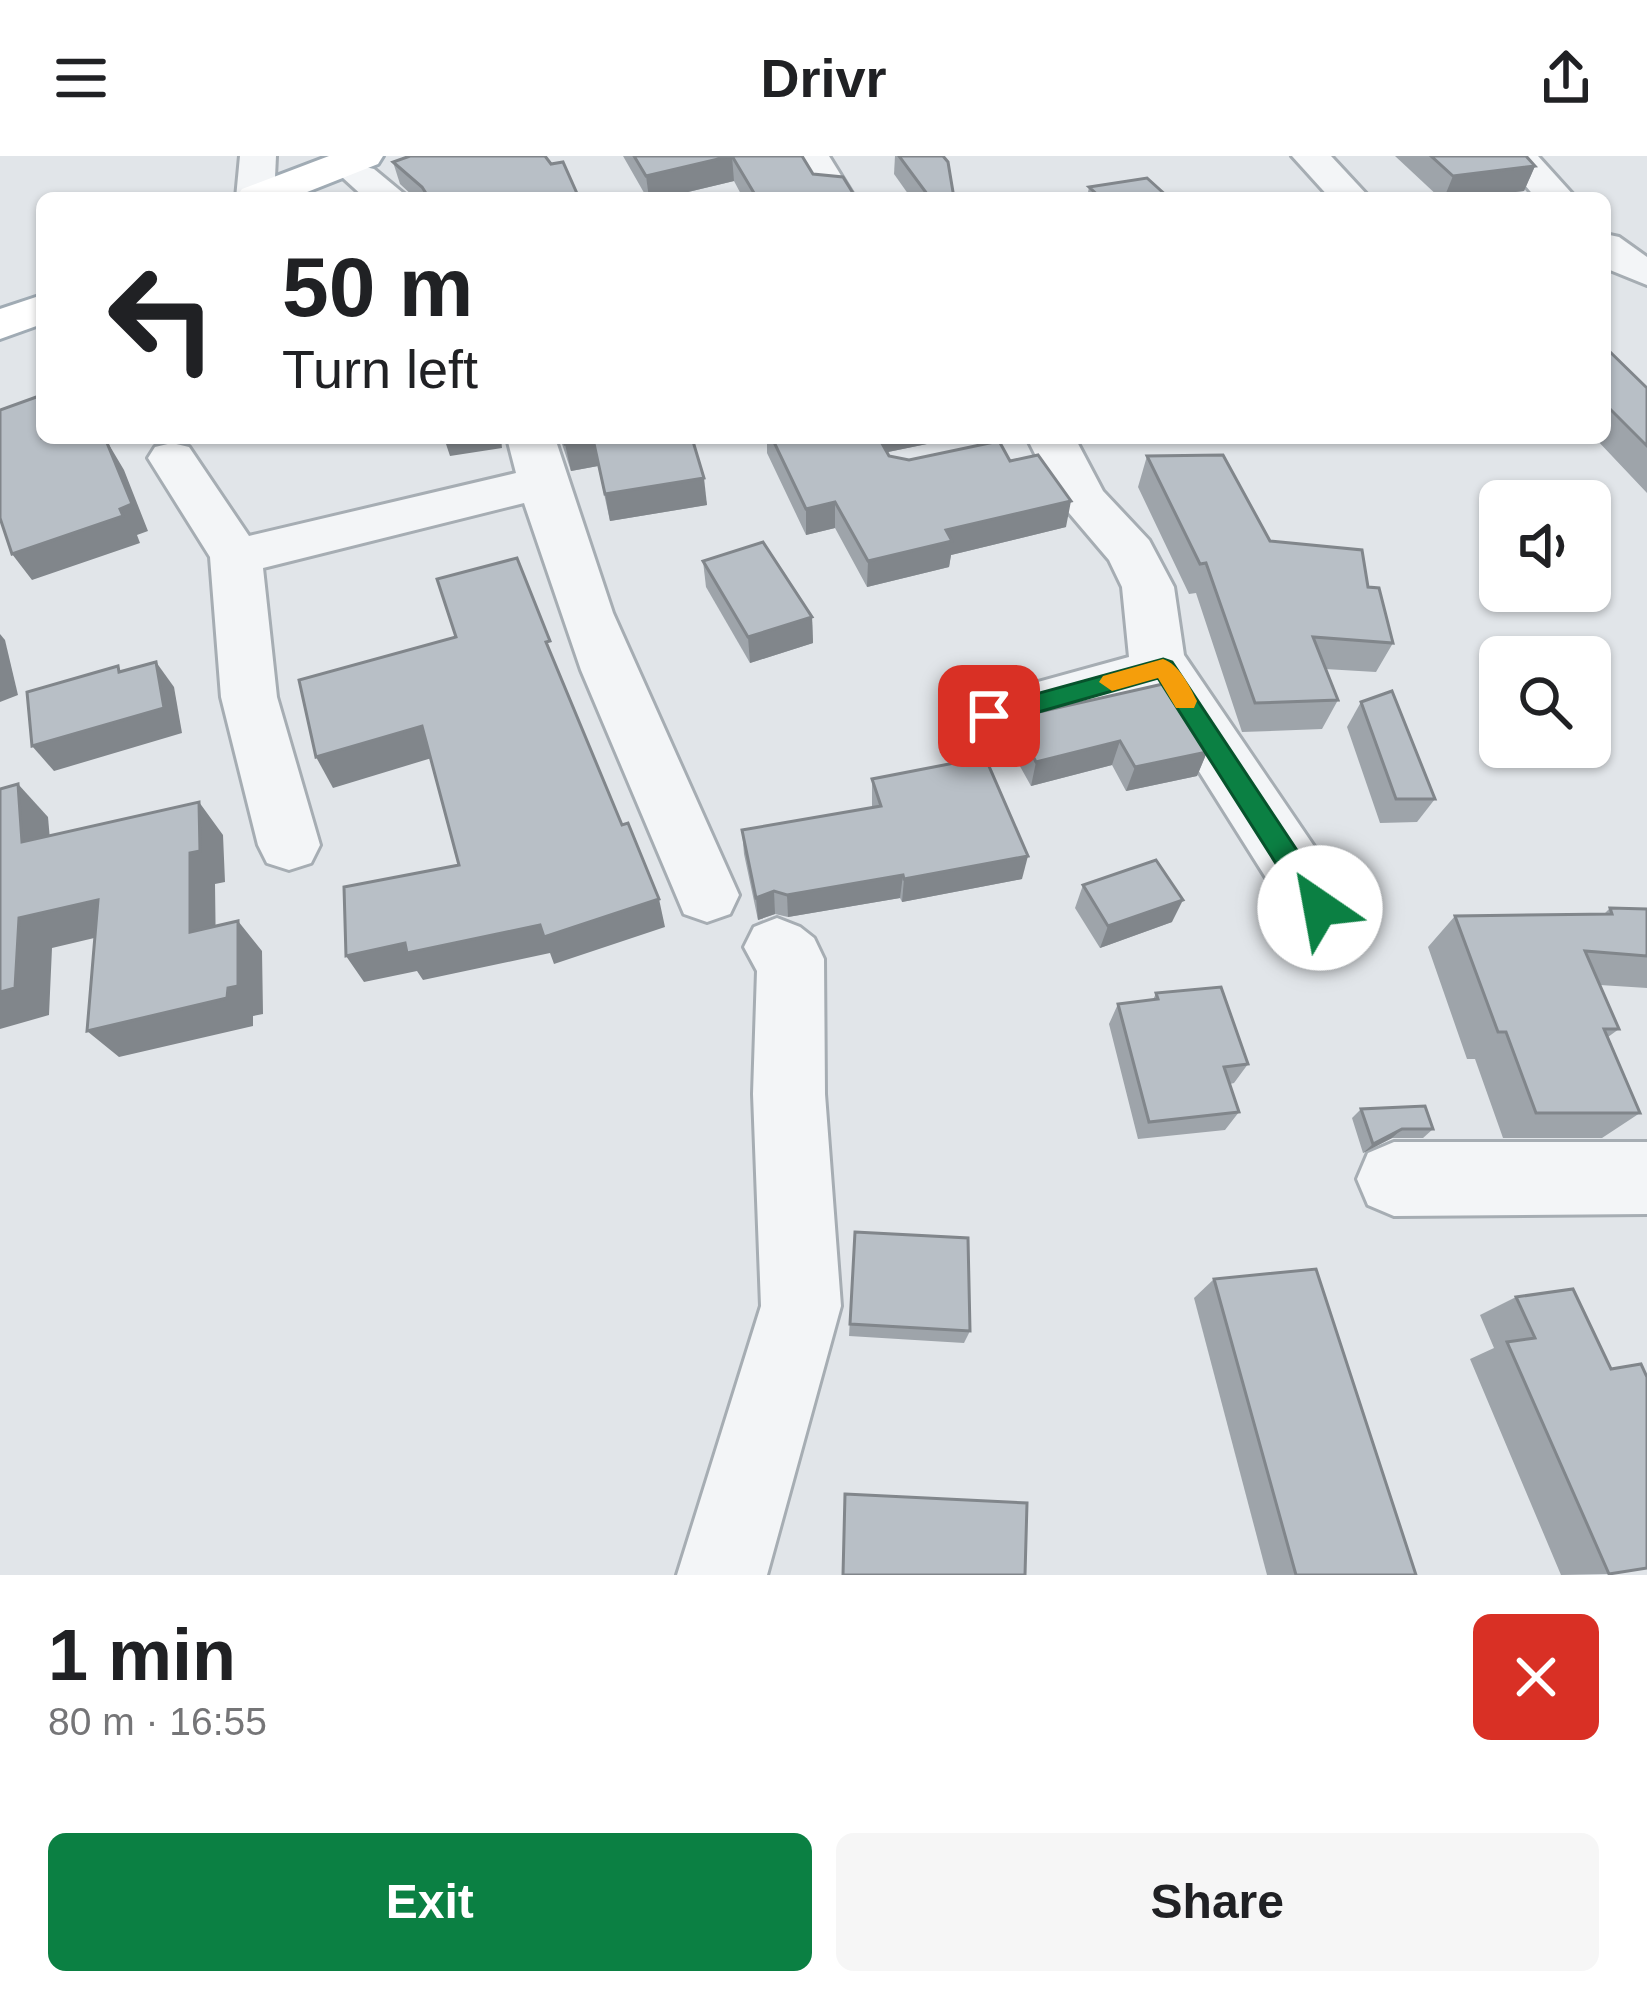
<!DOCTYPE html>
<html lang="en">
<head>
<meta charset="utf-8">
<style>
	body { margin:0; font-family:Helvetica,sans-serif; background:#f6f6f6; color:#202124; height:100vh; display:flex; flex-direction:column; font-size:45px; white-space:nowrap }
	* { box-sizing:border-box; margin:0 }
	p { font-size:39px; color:#757577 }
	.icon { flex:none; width:66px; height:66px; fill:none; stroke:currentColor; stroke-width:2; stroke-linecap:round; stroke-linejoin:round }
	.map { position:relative; height:1419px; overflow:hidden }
	.details { display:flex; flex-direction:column; background:#fff; flex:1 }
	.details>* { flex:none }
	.guide { position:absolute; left:36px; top:36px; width:1575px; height:252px; border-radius:18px; box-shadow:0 3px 9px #0004; background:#fff; color:#202124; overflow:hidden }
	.controls { position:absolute; left:1479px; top:324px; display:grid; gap:24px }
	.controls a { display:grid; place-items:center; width:132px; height:132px; border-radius:18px; background:#fff; box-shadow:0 3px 9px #0004; font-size:60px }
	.pin { position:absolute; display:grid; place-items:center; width:102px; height:102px; color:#fff; margin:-51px; border-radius:24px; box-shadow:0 6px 18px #0006 }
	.me { position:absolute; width:132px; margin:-66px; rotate:327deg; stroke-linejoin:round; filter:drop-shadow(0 0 9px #0008) }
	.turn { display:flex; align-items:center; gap:42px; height:252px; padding:0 48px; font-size:54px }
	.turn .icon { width:156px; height:156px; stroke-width:2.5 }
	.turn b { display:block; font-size:84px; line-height:102px }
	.round { display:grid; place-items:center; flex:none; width:126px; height:126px; border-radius:18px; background:#f6f6f6 }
	.overview { display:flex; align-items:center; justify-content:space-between; height:204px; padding:0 48px }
	h1 { font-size:72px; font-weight:700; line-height:90px }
	.button { display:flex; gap:24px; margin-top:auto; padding:24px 48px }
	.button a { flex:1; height:138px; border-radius:18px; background:#0b8043; color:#fff; font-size:48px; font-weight:700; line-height:138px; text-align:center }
	.button a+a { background:#f6f6f6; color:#202124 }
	header { display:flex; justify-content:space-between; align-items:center; height:156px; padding:0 48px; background:#fff; font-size:54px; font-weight:700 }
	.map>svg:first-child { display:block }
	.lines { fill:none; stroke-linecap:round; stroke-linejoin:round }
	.minor-casing { stroke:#a6adb3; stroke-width:6 }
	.major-casing { stroke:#a0abb4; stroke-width:6 }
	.minor { fill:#f3f5f7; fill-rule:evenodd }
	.major { fill:#fff; fill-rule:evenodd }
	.wall { fill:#9ea4aa }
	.shaded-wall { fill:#81868b }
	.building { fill:#b8bfc6; stroke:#81868b; stroke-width:3 }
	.route { fill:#0b8043; stroke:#07532c; stroke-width:3 }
	.slow { fill:#f59e0b }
</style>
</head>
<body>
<header><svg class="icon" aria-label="menu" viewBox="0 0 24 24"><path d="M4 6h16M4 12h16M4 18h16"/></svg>Drivr<svg class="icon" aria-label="share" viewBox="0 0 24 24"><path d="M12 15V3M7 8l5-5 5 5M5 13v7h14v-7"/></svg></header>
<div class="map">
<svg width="1647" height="1419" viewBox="0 0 1647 1419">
	<rect width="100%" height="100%" fill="#e1e5e9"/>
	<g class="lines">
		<defs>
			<g id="minor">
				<polygon points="240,0 276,0 274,42 236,42"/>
				<polygon points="793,0 829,0 855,42 817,42"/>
				<polygon points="1292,0 1331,0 1370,42 1330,42"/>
				<polygon points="1500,0 1538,0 1576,42 1536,42"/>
				<polygon points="361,10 374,13 409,42 365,42 342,21 348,13"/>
				<polygon points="1605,78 1619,81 1647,101 1647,129 1605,112"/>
				<polygon points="507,282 555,282 613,457 739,739 730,758 707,766 684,758 581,514 524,347 263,412 277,541 320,689 311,707 289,714 267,707 258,689 221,541 210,401 148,302 155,291 172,287 189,291 249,380 516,317"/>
				<polygon points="1027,282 1075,282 1103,335 1149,384 1174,431 1184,499 1343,733 1352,752 1343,771 1320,779 1297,771 1149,536 989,582 969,575 960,560 969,545 1129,501 1122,431 1109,404 1058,344"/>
				<polygon points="777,762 800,771 814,782 824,803 825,938 841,1150 767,1419 677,1419 761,1150 753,938 757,815 744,791 754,771"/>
				<polygon points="1394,986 1647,986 1647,1058 1394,1060 1368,1049 1357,1023 1368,997"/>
			</g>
			<g id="major">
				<polygon points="329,0 383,0 378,8 292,42 236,42 242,33"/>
				<polygon points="42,139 42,168 0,183 0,153"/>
			</g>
		</defs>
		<!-- minor casing -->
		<use href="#minor" class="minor-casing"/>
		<!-- major casing -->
		<use href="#major" class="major-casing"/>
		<!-- minor -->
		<use href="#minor" class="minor"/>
		<!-- major -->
		<use href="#major" class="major"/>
	</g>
	<!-- wall -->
	<g class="wall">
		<polygon points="623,0 802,0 813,18 856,42 743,42 734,25 663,42 647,42"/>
		<polygon points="895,0 943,0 954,42 911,42 894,18"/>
		<polygon points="1395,0 1526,0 1535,10 1524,35 1464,42 1440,42"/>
		<polygon points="393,6 579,42 415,42 400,28"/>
		<polygon points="1089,31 1169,42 1087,42"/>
		<polygon points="1605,191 1647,232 1647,337 1595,282 1605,282"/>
		<polygon points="560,282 692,282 707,349 610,365 598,310 571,315"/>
		<polygon points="767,282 956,282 888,296 889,300 909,304 1010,305 1066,371 951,399 949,411 867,431 835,372 806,379 767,297"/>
		<polygon points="1396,282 1441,282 1439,286"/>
		<polygon points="1147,300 1270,385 1368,431 1393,487 1376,516 1325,513 1338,544 1322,573 1242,576 1196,437 1189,438 1138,331"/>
		<polygon points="703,405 812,461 813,487 750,507 706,431"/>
		<polygon points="1361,546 1435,643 1417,666 1380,667 1347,571"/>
		<polygon points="1013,562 1207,596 1197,620 1126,635 1112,609 1031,630 1007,587"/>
		<polygon points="872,623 1022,723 902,746 900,742 788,761 775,758 758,764 744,698 742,674 872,652"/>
		<polygon points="1083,729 1172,766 1100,792 1075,752"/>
		<polygon points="1610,752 1647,753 1647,832 1600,829 1619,873 1608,881 1640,957 1602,982 1503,982 1475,903 1467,903 1428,791 1455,760 1603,759"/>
		<polygon points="1156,837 1248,908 1234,927 1230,928 1239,956 1225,974 1138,983 1109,868 1118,848 1153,844"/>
		<polygon points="1361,953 1433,973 1423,982 1392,982 1363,997 1352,962"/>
		<polygon points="855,1076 970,1175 964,1187 849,1180"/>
		<polygon points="1214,1123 1416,1419 1267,1419 1194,1142"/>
		<polygon points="1516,1141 1611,1213 1609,1418 1561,1419 1470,1203 1494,1192 1480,1159"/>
	</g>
	<!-- shaded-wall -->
	<g class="shaded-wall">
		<polygon points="732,0 734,25 663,42 649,42 646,20"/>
		<polygon points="1535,10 1524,35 1464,42 1444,42 1453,20"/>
		<polygon points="444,282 501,282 502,292 450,300"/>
		<polygon points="879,282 956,282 888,296"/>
		<polygon points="593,283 598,310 571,315 565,288"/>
		<polygon points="108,287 124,314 148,375 137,379 140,387 32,424 12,398 120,353"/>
		<polygon points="704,322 707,349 610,365 605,338"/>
		<polygon points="1071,345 1066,371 951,399 949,411 867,431 868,405 946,374"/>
		<polygon points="835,346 835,372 806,379 806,353"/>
		<polygon points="812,461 813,487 750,507 748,481"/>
		<polygon points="0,478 5,484 18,539 0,546"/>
		<polygon points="156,506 174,531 182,577 54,615 32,590"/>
		<polygon points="422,570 435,601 333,632 316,601"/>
		<polygon points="1120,585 1112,609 1031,630 1036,606"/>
		<polygon points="1207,596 1197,620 1126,635 1135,611"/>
		<polygon points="18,628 48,661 53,718 22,686"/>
		<polygon points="199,646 223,679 225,726 215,728 216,805 190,776 190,697"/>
		<polygon points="1028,700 1022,723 902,746 904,723"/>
		<polygon points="903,719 900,742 788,761 787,739"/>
		<polygon points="774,735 775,758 758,764 756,742"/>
		<polygon points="659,743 665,771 554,808 550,797 423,824 417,815 364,826 346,800 405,787"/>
		<polygon points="98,744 128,774 52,792 49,859 0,873 0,836 19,762"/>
		<polygon points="1183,744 1172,766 1100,792 1108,770"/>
		<polygon points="238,765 262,795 263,858 253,860 253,870 119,901 87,875 228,832"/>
		<polygon points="1402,973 1392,982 1363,997 1373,988"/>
	</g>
	<!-- building -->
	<g class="building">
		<polygon points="410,0 545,0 551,8 563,6 579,42 429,42 422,31 393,6"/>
		<polygon points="634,0 731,0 646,20"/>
		<polygon points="732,0 802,0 813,18 843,21 856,42 757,42"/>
		<polygon points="899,0 943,0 948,6 954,42 930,42"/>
		<polygon points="1431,0 1526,0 1535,10 1453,20"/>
		<polygon points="1147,22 1169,42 1101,42 1089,31"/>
		<polygon points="1605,191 1647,232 1647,290 1605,248"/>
		<polygon points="42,239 42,282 105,282 132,348 120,353 123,360 12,398 0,362 0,254"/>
		<polygon points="563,282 692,282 704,322 605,338 593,283 565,288"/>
		<polygon points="772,282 879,282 889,300 909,304 999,285 1010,305 1038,299 1071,345 946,374 952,385 868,405 835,346 806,353"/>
		<polygon points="1223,299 1270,385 1362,394 1368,431 1379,432 1393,487 1313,481 1338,544 1255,547 1206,407 1200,408 1147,300"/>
		<polygon points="763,386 812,461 748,481 703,405"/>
		<polygon points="517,402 550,485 546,486 622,669 628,667 659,743 544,781 540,769 407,797 405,787 346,800 344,731 459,709 422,570 316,601 299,524 456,481 437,423"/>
		<polygon points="156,506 164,552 32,590 27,536 118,510 119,516"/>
		<polygon points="1163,528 1207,596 1135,611 1120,585 1036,606 1013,562"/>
		<polygon points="1392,535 1435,643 1396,643 1361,546"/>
		<polygon points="985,601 1028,700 904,723 903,719 787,739 774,735 756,742 742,674 881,650 872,623"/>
		<polygon points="18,628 22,686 199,646 200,695 190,697 190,776 238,765 238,830 228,832 227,842 87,875 98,744 19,762 15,832 0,836 0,633"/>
		<polygon points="1156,704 1183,744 1108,770 1083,729"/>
		<polygon points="1610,752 1647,753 1647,800 1585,795 1619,873 1604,873 1640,957 1536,957 1506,876 1498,876 1455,760 1612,758"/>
		<polygon points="1221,831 1248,908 1224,911 1239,956 1149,966 1118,848 1158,843 1156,837"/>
		<polygon points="1425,950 1433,973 1402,973 1373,988 1361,953"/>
		<polygon points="855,1076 968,1082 970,1175 850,1168"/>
		<polygon points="1316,1113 1416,1419 1296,1419 1214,1123"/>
		<polygon points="1573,1133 1611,1213 1641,1208 1647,1221 1647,1412 1609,1418 1507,1186 1535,1182 1516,1141"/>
		<polygon points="845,1338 1027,1347 1025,1419 843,1419"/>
	</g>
	<!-- route -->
	<polygon class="route" points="1163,503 1172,506 1330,744 1334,752 1330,761 1310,761 1158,522 989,570 976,560 989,551"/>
	<!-- slow -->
	<path class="slow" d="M 1163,503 C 1179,508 1190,531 1197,545 L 1194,552 L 1176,552 L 1158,522 L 1112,535 L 1099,526 L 1103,520 Z"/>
</svg>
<div class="controls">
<a><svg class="icon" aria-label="sound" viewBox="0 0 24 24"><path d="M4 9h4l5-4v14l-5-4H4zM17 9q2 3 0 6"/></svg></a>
<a><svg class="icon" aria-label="search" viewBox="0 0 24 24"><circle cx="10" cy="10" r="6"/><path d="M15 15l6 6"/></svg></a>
</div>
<div class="pin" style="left:989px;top:560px;background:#d93025"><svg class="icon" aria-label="arrive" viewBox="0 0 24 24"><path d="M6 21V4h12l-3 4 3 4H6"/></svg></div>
<svg class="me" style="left:1320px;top:752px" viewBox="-20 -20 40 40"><circle r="19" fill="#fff"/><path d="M0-13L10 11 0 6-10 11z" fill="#0b8043"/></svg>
<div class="guide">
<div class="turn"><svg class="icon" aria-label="left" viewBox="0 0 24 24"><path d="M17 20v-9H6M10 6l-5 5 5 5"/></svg><div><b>50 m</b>Turn left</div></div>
</div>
</div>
<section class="details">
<div class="overview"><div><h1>1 min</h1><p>80 m · 16:55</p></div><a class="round" style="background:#d93025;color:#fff"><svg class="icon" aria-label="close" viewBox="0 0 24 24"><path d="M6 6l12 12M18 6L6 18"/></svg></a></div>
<div class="button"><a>Exit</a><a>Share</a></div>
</section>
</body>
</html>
